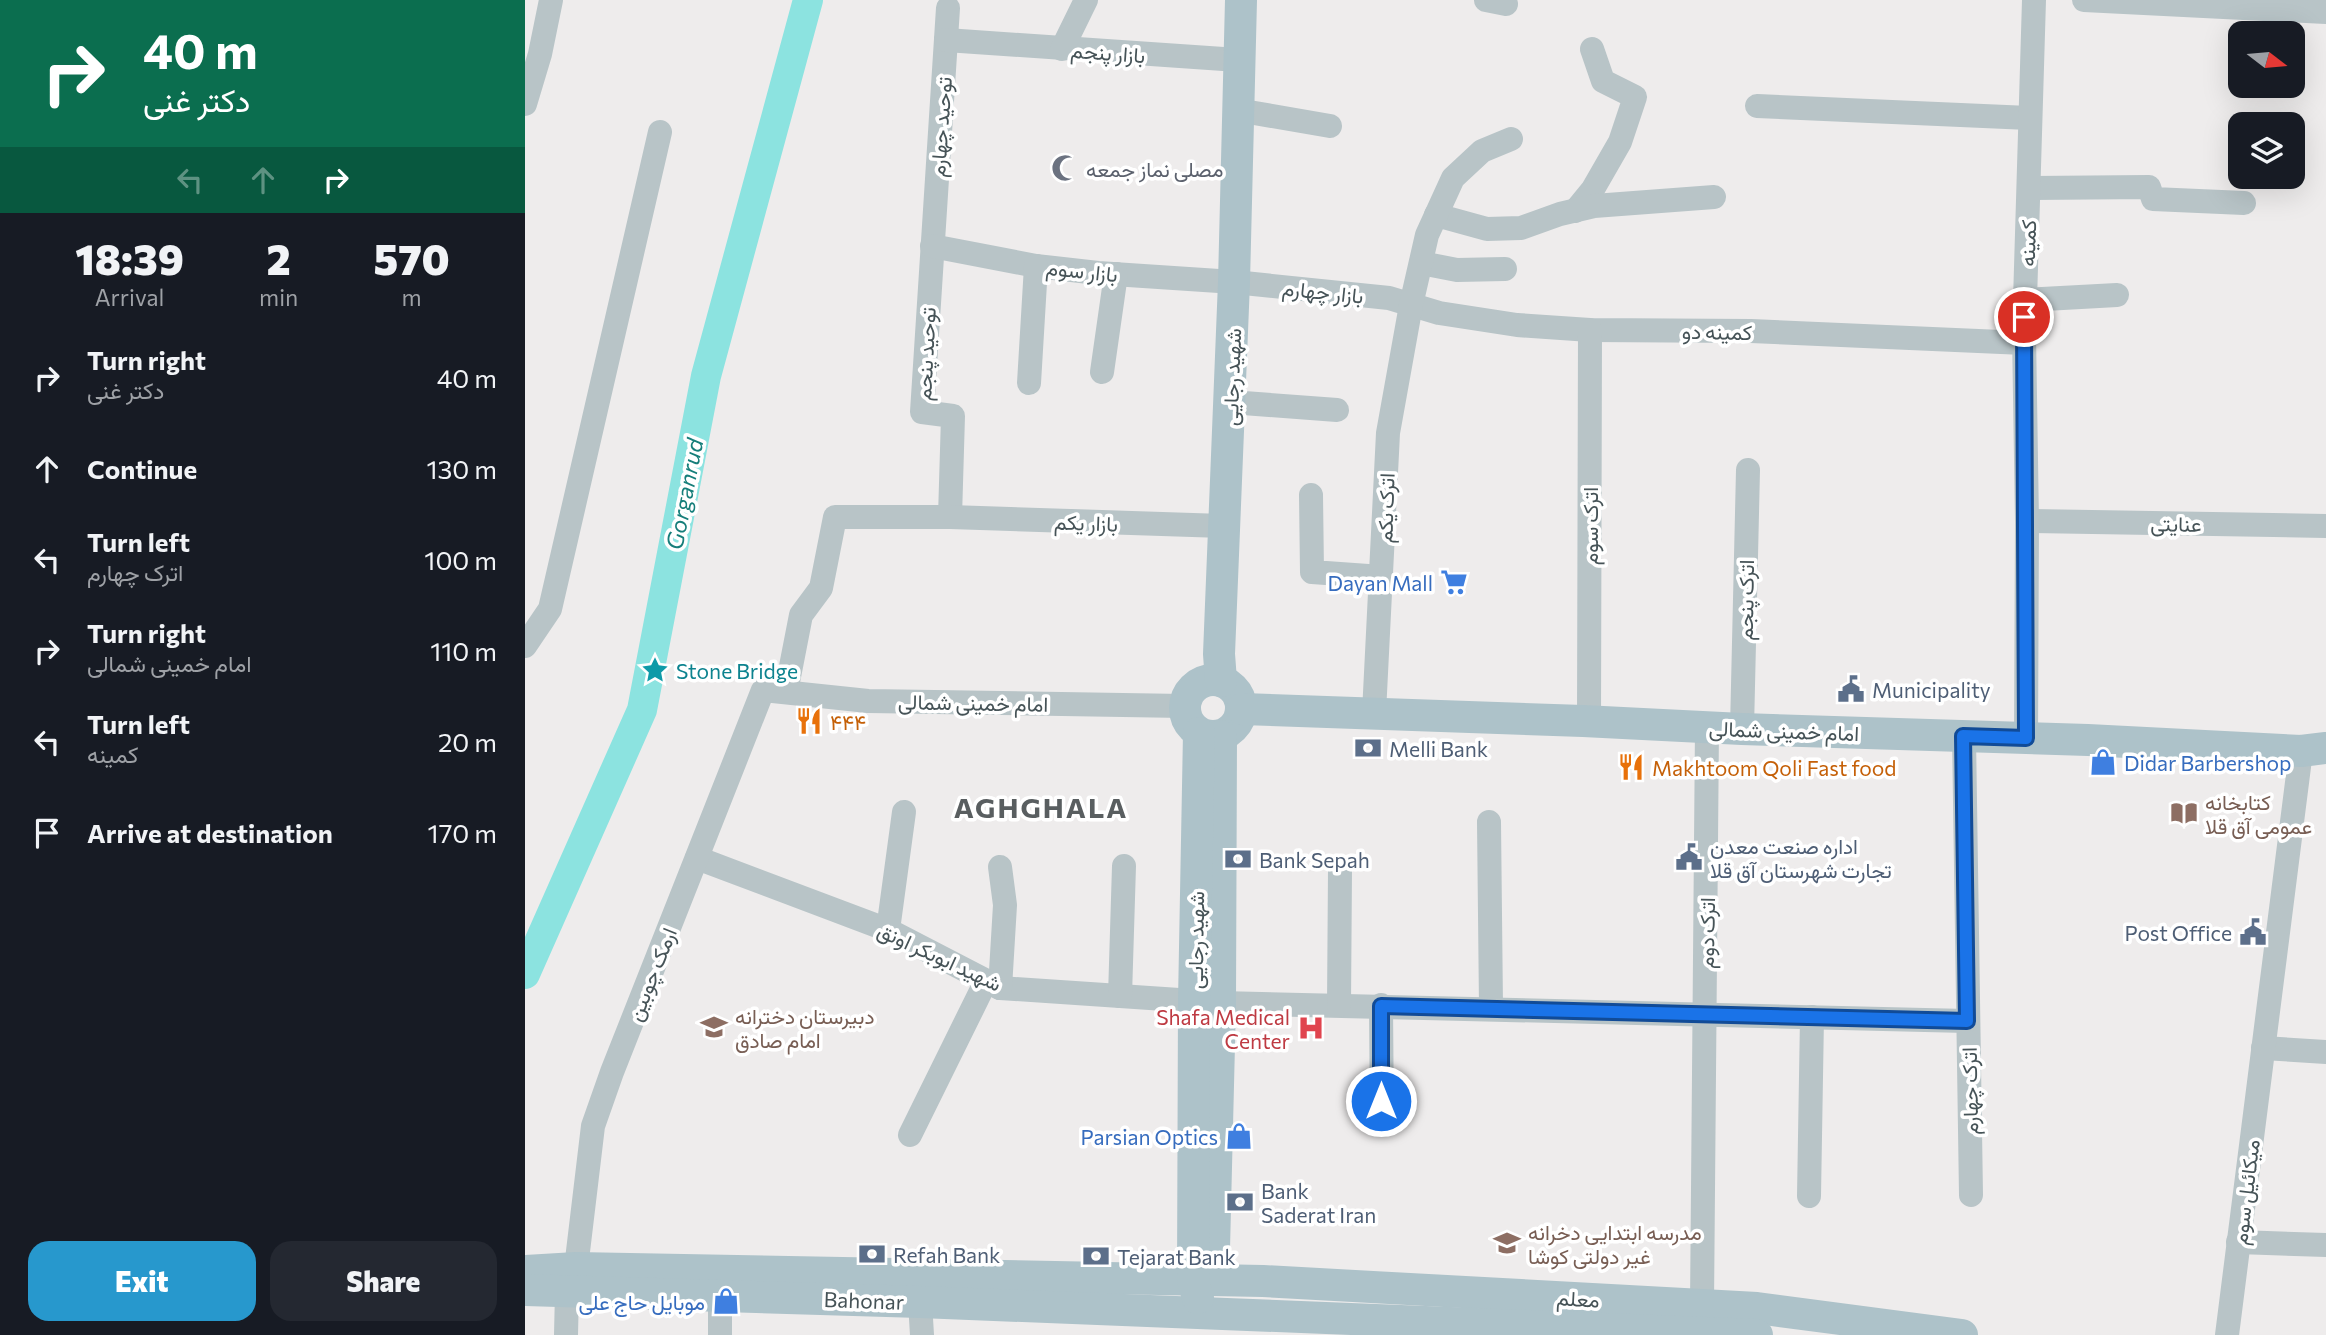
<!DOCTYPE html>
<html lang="en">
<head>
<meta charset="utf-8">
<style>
	body { margin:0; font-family:Commissioner,Vazirmatn,sans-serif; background:#242831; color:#f1f3f6; height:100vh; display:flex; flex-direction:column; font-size:26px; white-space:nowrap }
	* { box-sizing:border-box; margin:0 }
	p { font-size:23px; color:#9ea1a6 }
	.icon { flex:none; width:38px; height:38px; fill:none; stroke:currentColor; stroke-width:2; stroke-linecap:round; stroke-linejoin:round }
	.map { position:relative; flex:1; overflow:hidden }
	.sheet { display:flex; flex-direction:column; background:#171b24; width:525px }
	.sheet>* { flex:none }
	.top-card { background:#0b6e4f; color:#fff; overflow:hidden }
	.needle { width:46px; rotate:106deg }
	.fabs { position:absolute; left:1703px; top:21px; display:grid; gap:14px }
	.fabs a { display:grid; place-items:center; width:77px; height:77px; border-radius:14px; background:#171b24; box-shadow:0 7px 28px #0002; font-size:35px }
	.pin { position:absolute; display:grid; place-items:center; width:60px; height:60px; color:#fff; margin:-30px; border:4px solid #fff; border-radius:50%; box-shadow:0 2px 7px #0007 }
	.me { position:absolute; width:77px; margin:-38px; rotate:0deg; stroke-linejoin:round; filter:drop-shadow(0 0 5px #0008) }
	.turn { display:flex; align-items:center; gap:24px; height:147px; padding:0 28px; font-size:32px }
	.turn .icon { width:91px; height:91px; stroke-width:2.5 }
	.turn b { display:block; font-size:49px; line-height:60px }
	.lanes { display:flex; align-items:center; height:66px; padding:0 28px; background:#0003; justify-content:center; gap:35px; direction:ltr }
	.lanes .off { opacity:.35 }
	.eta { display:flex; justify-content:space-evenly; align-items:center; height:119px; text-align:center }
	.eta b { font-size:42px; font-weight:800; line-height:49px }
	.primary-button { display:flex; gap:14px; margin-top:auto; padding:14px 28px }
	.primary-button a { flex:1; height:80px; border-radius:21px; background:#2798cd; color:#fff; font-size:28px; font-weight:800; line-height:80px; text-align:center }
	.primary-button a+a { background:#242831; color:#f1f3f6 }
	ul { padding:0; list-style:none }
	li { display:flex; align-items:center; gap:21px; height:91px; padding:0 28px }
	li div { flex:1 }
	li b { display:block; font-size:26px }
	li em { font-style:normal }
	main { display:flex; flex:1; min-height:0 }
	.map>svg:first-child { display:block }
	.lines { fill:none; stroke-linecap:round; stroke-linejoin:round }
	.river { stroke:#8ce3e0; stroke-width:30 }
	.minor { stroke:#b8c4c7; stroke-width:24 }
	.major { stroke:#adc2c9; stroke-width:32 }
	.route-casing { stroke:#114b97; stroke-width:18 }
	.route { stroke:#1a73e8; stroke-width:12 }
	.labels { text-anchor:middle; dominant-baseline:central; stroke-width:7; stroke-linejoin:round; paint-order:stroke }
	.street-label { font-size:21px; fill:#465357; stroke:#fff }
	.worship-label { font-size:21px; fill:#5b616d; stroke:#fff; text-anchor:start }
	.shop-label { font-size:21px; fill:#366cbe; stroke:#fff; text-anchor:end }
	.culture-label { font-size:21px; fill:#0d838f; stroke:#fff; text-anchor:start }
	.service-label { font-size:21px; fill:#4e5e75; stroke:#fff; text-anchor:start }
	.food-label { font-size:21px; fill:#c56008; stroke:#fff; text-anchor:start }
	.education-label { font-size:21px; fill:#785e54; stroke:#fff; text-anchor:start }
	.health-label { font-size:21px; fill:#be3a42; stroke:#fff; text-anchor:end }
	.water-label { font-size:23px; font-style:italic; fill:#167e7a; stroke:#fff }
	.district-label { font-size:28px; font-weight:bold; letter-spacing:2px; fill:#595e60; stroke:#fff }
</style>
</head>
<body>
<main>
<section class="sheet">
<div class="top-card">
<div class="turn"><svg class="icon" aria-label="right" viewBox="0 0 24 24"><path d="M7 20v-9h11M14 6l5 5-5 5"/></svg><div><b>40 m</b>دکتر غنی</div></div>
<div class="lanes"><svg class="icon off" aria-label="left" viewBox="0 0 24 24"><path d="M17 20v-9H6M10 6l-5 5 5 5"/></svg><svg class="icon off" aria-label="ahead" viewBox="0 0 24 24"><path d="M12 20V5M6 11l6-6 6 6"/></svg><svg class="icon" aria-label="right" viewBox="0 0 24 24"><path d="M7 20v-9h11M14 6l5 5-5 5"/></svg></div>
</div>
<div class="eta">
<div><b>18:39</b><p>Arrival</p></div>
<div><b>2</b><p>min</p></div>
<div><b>570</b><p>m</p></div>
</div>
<ul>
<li><svg class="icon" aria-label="right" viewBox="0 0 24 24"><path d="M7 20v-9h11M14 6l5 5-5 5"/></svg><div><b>Turn right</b><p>دکتر غنی</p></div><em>40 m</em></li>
<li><svg class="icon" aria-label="ahead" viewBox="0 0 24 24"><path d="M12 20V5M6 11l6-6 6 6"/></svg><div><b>Continue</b></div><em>130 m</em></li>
<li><svg class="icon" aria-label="left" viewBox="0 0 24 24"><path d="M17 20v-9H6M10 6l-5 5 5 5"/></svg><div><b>Turn left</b><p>اترک چهارم</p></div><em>100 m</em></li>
<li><svg class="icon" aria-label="right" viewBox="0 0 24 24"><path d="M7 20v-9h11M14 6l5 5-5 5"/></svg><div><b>Turn right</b><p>امام خمینی شمالی</p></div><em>110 m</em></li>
<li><svg class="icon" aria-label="left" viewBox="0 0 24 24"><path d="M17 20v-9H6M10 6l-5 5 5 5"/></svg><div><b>Turn left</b><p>کمینه</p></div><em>20 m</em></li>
<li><svg class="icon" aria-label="arrive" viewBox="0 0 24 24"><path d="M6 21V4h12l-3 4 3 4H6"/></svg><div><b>Arrive at destination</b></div><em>170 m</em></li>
</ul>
<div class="primary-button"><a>Exit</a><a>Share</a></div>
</section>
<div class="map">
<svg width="1801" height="1335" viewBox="0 0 1801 1335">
	<rect width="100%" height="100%" fill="#eeecec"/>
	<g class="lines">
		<!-- river -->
		<polyline class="river" points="0,974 117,710 181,376 283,0"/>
		<!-- minor -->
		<g class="minor">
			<polyline points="961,0 981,4"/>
			<polyline points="1559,0 1801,12"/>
			<polyline points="423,8 397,412 428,416 425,517"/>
			<polyline points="421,40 713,60"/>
			<polyline points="537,49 561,0"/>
			<polyline points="0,104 15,54 26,0"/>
			<polyline points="1232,106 1504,118"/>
			<polyline points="712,110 805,126"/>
			<polyline points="1504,188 1624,187 1628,199 1719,203"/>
			<polyline points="1050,211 1068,189 1095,142 1110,97 1078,81 1067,49"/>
			<polyline points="911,215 962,229 996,228 1035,214 1069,206 1189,197"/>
			<polyline points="407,246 511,266 573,273 709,282 864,298 914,313 992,325 1065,330 1226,331 1499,343"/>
			<polyline points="896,263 932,270 980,269"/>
			<polyline points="1500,300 1592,295"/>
			<polyline points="577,372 591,274"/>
			<polyline points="504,383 511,266"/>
			<polyline points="705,402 812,410"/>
			<polyline points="786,495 787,572 857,577"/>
			<polyline points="1502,521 1801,526"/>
			<polyline points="0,646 25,609 135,132"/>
			<polyline points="261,692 276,615 296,588 310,517 425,517 698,526"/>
			<polyline points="849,713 863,433 886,305 902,235 928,178 957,151 986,139"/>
			<polyline points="1064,721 1065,330"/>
			<polyline points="1217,729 1223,470"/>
			<polyline points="1439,736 1446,1195"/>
			<polyline points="1501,738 1502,521 1499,334 1509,0"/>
			<polyline points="964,822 966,1007"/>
			<polyline points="172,858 363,930 475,988 669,1001"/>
			<polyline points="363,930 379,812"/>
			<polyline points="475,988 480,905 475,867"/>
			<polyline points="595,996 599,866"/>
			<polyline points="695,1003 1442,1021"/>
			<polyline points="814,1005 815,870"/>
			<polyline points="856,1005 857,1125"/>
			<polyline points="1738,1048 1801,1052"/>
			<polyline points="385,1135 461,981"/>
			<polyline points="1284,1196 1287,1017"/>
			<polyline points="1713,1242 1801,1245"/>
			<polyline points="51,1268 68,1126 87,1072 238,690 343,701 659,706"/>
			<polyline points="195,1296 195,1335"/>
			<polyline points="395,1302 397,1335"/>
			<polyline points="1177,1305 1182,727"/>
			<polyline points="41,1335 42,1291"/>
			<polyline points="1702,1335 1776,751"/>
		</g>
		<!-- major -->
		<g class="major">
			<circle cx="688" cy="708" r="28"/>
			<polyline points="696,681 694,654 709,282 716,0"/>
			<polyline points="717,709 1058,721 1217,729 1563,740 1776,751 1801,748"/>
			<polyline points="689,1249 695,1003 696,736"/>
			<polyline points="0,1271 51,1268 738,1281 1232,1308 1437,1335"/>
			<polyline points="0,1290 395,1302 1232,1335"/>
			<polyline points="673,1298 668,1280 669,1001 674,733"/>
		</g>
	</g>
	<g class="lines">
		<defs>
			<polyline id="route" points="856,1101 856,1006 1442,1021 1438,736 1501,738 1499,317"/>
		</defs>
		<!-- route casing -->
		<use href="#route" class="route-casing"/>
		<!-- route -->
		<use href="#route" class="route"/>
	</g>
	<!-- icons -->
	<defs>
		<symbol id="mosque-bare" viewBox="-9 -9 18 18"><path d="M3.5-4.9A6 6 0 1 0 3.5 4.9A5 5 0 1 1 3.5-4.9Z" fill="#6b7280" stroke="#fff" stroke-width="2.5" paint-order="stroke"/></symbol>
		<symbol id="supermarket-bare" viewBox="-9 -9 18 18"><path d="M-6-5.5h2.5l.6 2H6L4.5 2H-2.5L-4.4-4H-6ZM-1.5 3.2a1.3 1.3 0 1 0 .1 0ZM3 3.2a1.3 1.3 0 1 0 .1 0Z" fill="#3f7fe0" stroke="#fff" stroke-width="2.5" paint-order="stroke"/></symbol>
		<symbol id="sight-bare" viewBox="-9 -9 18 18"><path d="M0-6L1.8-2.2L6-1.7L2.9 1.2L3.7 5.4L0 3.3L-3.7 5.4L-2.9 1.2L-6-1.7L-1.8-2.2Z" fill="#0f9aa8" stroke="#fff" stroke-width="2.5" paint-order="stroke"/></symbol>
		<symbol id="civic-bare" viewBox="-9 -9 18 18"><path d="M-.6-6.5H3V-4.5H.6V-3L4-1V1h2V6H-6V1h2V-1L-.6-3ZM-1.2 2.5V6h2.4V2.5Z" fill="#5c6f8a" stroke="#fff" stroke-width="2.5" paint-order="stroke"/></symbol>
		<symbol id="restaurant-bare" viewBox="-9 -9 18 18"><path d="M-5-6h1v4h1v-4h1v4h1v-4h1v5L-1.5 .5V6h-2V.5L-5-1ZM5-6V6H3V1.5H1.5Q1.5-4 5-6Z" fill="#e8710a" stroke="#fff" stroke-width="2.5" paint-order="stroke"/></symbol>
		<symbol id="bank-bare" viewBox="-9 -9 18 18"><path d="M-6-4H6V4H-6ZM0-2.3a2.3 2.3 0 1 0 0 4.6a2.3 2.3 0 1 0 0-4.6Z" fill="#5c6f8a" stroke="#fff" stroke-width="2.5" paint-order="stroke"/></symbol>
		<symbol id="shop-bare" viewBox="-9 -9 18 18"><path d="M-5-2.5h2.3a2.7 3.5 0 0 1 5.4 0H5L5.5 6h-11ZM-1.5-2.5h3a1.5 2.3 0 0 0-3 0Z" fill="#3f7fe0" stroke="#fff" stroke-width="2.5" paint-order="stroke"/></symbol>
		<symbol id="library-bare" viewBox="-9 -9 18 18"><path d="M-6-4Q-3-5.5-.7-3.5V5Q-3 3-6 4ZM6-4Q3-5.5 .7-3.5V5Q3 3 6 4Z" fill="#8d6e63" stroke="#fff" stroke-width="2.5" paint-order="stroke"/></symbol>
		<symbol id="school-bare" viewBox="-9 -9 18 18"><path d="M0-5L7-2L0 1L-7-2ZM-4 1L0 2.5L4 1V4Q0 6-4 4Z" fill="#8d6e63" stroke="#fff" stroke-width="2.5" paint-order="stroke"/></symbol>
		<symbol id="hospital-bare" viewBox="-9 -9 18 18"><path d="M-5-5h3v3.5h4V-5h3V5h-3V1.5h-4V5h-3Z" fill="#e0444e" stroke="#fff" stroke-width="2.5" paint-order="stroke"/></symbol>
	</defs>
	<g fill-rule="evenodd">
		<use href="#mosque-bare" x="521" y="149" width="38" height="38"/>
		<use href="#supermarket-bare" x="910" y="563" width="38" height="38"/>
		<use href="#sight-bare" x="111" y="651" width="38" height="38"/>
		<use href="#civic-bare" x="1307" y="670" width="38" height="38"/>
		<use href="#restaurant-bare" x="265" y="702" width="38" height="38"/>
		<use href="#bank-bare" x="824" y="729" width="38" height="38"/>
		<use href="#shop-bare" x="1559" y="743" width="38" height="38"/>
		<use href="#restaurant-bare" x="1087" y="748" width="38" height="38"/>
		<use href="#library-bare" x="1640" y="794" width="38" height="38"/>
		<use href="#civic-bare" x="1145" y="838" width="38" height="38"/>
		<use href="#bank-bare" x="694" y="840" width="38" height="38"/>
		<use href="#civic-bare" x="1709" y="913" width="38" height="38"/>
		<use href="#school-bare" x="170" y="1008" width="38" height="38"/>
		<use href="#hospital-bare" x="767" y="1009" width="38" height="38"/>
		<use href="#shop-bare" x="695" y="1117" width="38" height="38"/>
		<use href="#bank-bare" x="696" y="1183" width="38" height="38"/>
		<use href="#school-bare" x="963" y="1224" width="38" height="38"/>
		<use href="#bank-bare" x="328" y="1235" width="38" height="38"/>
		<use href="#bank-bare" x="552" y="1237" width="38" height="38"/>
		<use href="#shop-bare" x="182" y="1282" width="38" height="38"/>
	</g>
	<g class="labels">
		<!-- street labels -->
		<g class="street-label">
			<text transform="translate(583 52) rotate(4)">بازار پنجم</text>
			<text transform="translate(415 127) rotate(-86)">توحید چهارم</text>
			<text transform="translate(1502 243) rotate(-88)">کمینه</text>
			<text transform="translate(557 270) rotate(6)">بازار سوم</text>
			<text transform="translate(798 291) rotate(6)">بازار چهارم</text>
			<text transform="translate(1192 331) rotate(1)">کمینه دو</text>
			<text transform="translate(400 354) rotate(-87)">توحید پنجم</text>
			<text transform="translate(706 377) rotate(-88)">شهید رجایی</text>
			<text transform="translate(860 508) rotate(-88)">اترک یکم</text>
			<text transform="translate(561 522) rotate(2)">بازار یکم</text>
			<text transform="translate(1651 523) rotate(1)">عنایتی</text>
			<text transform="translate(1064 526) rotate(-90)">اترک سوم</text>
			<text transform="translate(1220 600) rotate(-89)">اترک پنجم</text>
			<text transform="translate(448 702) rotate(1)">امام خمینی شمالی</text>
			<text transform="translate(1259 730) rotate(2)">امام خمینی شمالی</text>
			<text transform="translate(1181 933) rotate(-89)">اترک دوم</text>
			<text transform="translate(670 940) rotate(-89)">شهید رجایی</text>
			<text transform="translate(415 956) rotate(25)">شهید ابوبکر اونق</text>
			<text transform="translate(126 974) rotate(-68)">ارمک چوبین</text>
			<text transform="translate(1444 1091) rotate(-91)">اترک چهارم</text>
			<text transform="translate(1720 1192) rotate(-83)">میکائیل سوم</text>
			<text transform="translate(1053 1298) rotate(3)">معلم</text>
			<text transform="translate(339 1300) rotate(2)">Bahonar</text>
		</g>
		<!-- worship labels -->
		<g class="worship-label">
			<text x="561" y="168">مصلی نماز جمعه</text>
		</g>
		<!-- shop labels -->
		<g class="shop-label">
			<text x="908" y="582">Dayan Mall</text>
			<text x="1599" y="762" text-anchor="start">Didar Barbershop</text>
			<text x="693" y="1136">Parsian Optics</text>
			<text x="180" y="1301">موبایل حاج علی</text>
		</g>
		<!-- culture labels -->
		<g class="culture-label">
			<text x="151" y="670">Stone Bridge</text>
		</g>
		<!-- service labels -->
		<g class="service-label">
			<text x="1347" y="689">Municipality</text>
			<text x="864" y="748">Melli Bank</text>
			<text x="1185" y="845">اداره صنعت معدن<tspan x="1185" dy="24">تجارت شهرستان آق قلا</tspan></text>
			<text x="734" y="859">Bank Sepah</text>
			<text x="1707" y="932" text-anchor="end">Post Office</text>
			<text x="736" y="1190">Bank<tspan x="736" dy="24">Saderat Iran</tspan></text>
			<text x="368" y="1254">Refah Bank</text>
			<text x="592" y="1256">Tejarat Bank</text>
		</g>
		<!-- food labels -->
		<g class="food-label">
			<text x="305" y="721">۴۴۴</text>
			<text x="1127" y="767">Makhtoom Qoli Fast food</text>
		</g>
		<!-- education labels -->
		<g class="education-label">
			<text x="1680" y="801">کتابخانه<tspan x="1680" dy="24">عمومی آق قلا</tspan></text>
			<text x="210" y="1015">دبیرستان دخترانه<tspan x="210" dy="24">امام صادق</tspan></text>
			<text x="1003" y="1231">مدرسه ابتدایی دخرانه<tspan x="1003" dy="24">غیر دولتی کوشا</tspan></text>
		</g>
		<!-- health labels -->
		<g class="health-label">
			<text x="765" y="1016">Shafa Medical<tspan x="765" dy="24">Center</tspan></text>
		</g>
		<!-- water labels -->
		<g class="water-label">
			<text transform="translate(159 494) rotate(-79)">Gorganrud</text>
		</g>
		<!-- district labels -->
		<g class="district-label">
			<text x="516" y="807">AGHGHALA</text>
		</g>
	</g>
</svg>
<div class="fabs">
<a><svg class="needle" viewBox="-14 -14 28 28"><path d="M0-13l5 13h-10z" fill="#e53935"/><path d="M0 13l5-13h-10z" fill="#9ea1a6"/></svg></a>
<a><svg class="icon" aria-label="layers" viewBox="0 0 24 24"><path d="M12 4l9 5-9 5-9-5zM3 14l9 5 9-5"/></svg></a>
</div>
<div class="pin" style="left:1499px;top:317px;background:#d93025"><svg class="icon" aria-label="arrive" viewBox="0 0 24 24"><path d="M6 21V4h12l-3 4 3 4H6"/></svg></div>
<svg class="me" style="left:856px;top:1101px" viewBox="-20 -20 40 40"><circle r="17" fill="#1a73e8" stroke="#fff" stroke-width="3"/><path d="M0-11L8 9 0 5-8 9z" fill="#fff"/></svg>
</div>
</main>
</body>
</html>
